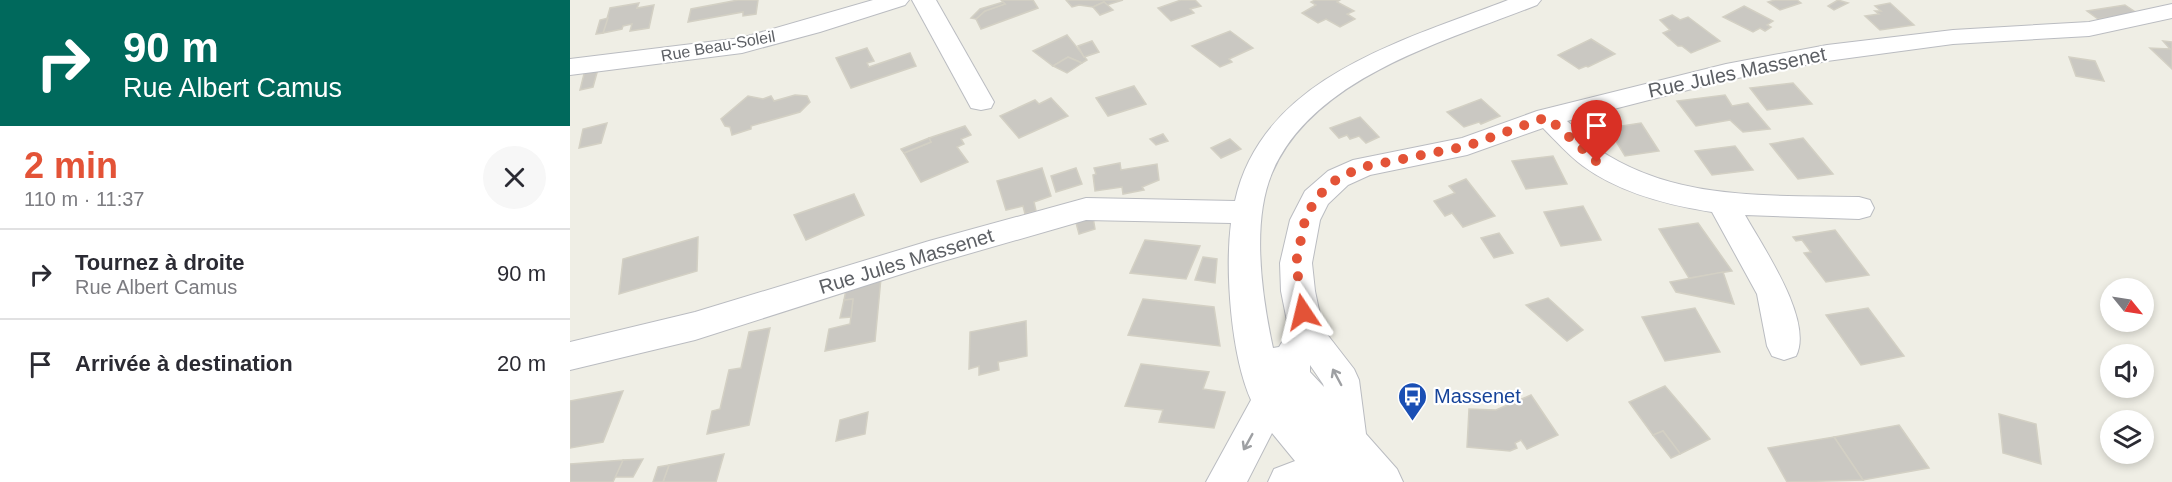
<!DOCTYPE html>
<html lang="fr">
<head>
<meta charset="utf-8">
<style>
	body { margin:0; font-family:Arial,sans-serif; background:#f7f7f7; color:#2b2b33; height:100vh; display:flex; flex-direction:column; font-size:22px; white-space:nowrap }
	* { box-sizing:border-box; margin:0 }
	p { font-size:20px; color:#7c7c81 }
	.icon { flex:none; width:33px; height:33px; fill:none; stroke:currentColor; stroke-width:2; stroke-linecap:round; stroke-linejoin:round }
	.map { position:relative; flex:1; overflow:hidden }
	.sheet { display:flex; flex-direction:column; background:#fff; width:570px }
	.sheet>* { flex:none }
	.top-card { background:#00695c; color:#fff; overflow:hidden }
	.needle { width:39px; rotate:120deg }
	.controls { position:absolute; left:1530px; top:278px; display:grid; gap:12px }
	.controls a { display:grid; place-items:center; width:54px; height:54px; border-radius:50%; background:#fff; box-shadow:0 3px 9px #0003; font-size:30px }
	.pin { position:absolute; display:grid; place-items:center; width:51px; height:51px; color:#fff; margin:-62px -26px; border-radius:50% 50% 50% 0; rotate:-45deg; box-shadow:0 0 6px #0007 }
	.pin .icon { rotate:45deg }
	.me { position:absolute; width:66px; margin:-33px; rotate:350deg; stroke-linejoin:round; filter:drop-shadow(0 0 4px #0008) }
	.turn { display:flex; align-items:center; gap:21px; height:126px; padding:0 24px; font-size:27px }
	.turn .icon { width:78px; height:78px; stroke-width:2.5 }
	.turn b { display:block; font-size:42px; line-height:51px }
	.round { display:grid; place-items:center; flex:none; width:63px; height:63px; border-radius:32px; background:#f7f7f7 }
	.overview { display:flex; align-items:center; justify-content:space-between; height:102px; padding:0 24px }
	h1 { font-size:36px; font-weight:800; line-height:45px; color:#e35337 }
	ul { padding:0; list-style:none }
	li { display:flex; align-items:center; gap:18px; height:90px; padding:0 24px; border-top:2px solid #e1e1e2 }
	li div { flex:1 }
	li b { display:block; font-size:22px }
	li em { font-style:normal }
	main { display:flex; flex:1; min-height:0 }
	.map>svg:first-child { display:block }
	.building { fill:#cac8c2; stroke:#d3d0c4; stroke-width:1.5 }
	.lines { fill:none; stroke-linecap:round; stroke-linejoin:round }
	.minor-casing { stroke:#babcc1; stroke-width:2 }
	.minor { fill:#fff; fill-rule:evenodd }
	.oneway { stroke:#9ea0a3 }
	.route { stroke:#e35337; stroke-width:10; stroke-dasharray:0 18 }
	.labels { text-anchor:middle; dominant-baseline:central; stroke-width:4.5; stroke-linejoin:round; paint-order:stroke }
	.far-street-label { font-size:16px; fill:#5d6065; stroke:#fff }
	.street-label { font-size:20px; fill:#5d6065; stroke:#fff }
	.transit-label { font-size:20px; fill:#164399; stroke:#fff; text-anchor:start }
</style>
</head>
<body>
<main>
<section class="sheet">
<div class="top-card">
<div class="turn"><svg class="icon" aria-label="right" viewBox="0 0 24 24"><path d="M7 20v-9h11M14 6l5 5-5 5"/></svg><div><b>90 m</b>Rue Albert Camus</div></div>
</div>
<div class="overview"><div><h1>2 min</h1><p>110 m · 11:37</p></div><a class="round"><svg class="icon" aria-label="close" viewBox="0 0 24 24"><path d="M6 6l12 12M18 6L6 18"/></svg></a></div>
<ul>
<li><svg class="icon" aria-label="right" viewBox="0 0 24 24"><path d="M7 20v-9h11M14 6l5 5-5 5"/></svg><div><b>Tournez à droite</b><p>Rue Albert Camus</p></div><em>90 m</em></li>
<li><svg class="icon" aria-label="arrive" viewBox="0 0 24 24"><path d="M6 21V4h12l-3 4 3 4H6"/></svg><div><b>Arrivée à destination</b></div><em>20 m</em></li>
</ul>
</section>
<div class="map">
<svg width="1602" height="482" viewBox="0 0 1602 482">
	<rect width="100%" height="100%" fill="#efeee5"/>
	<!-- building -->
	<g class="building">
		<polygon points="168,0 188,0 186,14 173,16 173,12 118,22 121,9"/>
		<polygon points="431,0 463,0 468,8 411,29 406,19 415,11 435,4"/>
		<polygon points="496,0 553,0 537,5 534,2 523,7 509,5 502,7"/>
		<polygon points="611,0 625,0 631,6 620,9 624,13 601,21 588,8"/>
		<polygon points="745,0 770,0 767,2 784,11 777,14 785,19 770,27 756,19 748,23 732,13 746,5 741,2"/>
		<polygon points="1205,0 1227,0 1231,3 1210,10 1198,2"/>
		<polygon points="1268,0 1278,3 1264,10 1258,6"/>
		<polygon points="433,2 435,4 415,11 406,19 401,18 410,9"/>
		<polygon points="534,2 543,10 530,15 523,7"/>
		<polygon points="69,3 67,8 84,5 79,28 60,31 62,24 53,26 52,29 33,33 40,8"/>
		<polygon points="1320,3 1344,25 1310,30 1295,16 1309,14 1305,11 1311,11 1305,6"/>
		<polygon points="1555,5 1567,13 1528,19 1517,11"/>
		<polygon points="1174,6 1203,21 1197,25 1201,27 1195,31 1190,28 1183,32 1153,17"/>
		<polygon points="1102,15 1110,20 1118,17 1150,41 1121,53 1112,46 1108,46 1093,33 1100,30 1090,20"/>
		<polygon points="38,18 33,33 26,34 30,20"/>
		<polygon points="660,31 683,48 659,59 662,62 650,67 622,46"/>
		<polygon points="497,35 517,60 512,63 498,57 483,66 463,51"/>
		<polygon points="1021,39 1045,54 1018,67 1016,66 1009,69 988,55"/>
		<polygon points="522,41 529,52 514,57 508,46"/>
		<polygon points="1593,41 1602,42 1602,69 1580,48 1600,49"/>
		<polygon points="297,48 304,61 297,63 299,67 340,53 346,66 281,88 266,58"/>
		<polygon points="498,57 512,63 497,73 483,66"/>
		<polygon points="1499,57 1525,61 1534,81 1506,76"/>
		<polygon points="28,69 23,87 10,90 15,70"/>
		<polygon points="1223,83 1242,104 1197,110 1180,88"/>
		<polygon points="564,86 576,104 538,116 526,98"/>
		<polygon points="225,95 237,96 240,102 230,112 181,126 181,129 162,135 160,127 155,126 151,119 178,96 193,99 201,96 204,101"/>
		<polygon points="1155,95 1162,106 1178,103 1200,129 1173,132 1160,120 1126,126 1107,101"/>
		<polygon points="481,98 498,116 449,138 430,116 465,100 469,104"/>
		<polygon points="911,99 930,116 911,124 909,122 894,127 877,112"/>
		<polygon points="790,117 809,137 796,143 789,136 780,139 777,135 769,138 760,128"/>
		<polygon points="37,123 31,143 9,148 13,129"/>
		<polygon points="1071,123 1089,151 1055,156 1038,128"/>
		<polygon points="395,126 401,135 391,139 394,144 387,147 398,162 351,182 334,153 361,142 359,138"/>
		<polygon points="593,134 598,141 586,145 580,139"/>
		<polygon points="359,138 361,142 334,153 331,149"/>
		<polygon points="1233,138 1263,174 1228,179 1200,144"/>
		<polygon points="660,139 671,149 651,158 641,148"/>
		<polygon points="1165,146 1183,170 1142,175 1125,151"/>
		<polygon points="983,156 997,184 956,189 942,161"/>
		<polygon points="550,163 551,170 587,164 589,180 572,187 574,190 553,194 552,187 525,191 523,175 526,174 524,168"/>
		<polygon points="472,168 481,196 464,202 466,211 455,214 453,206 436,210 427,181"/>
		<polygon points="506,168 512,184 486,192 481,176"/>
		<polygon points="896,179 925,216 893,227 882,213 875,216 864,201 885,193 879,186"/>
		<polygon points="284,194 294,215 236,240 224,215"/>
		<polygon points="1013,206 1031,240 991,246 974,212"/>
		<polygon points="522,211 525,229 509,234 505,219"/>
		<polygon points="1128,223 1162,271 1119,278 1089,229"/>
		<polygon points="1265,230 1299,275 1256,282 1234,253 1241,252 1232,240 1226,241 1223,237"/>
		<polygon points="929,233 943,253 924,258 911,238"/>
		<polygon points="128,237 127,271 49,294 53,259"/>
		<polygon points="575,240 630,246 616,279 560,273"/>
		<polygon points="633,257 647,259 645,283 625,280"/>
		<polygon points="1153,272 1164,304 1106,292 1100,282"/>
		<polygon points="311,278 305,341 255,351 259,329 280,324 283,299 274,300 277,285"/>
		<polygon points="978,298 1013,330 997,341 956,305"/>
		<polygon points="283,299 281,317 270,318 274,300"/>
		<polygon points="573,299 644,307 650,346 558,335"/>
		<polygon points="1125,308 1150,352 1095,361 1072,317"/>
		<polygon points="1298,308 1334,356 1291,365 1256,315"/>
		<polygon points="456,321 457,356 428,362 429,370 409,375 409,366 399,369 400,332"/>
		<polygon points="200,328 179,425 137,434 142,411 150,409 159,370 171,368 179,332"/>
		<polygon points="571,364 639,372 633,389 655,392 644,428 589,422 593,410 555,406"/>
		<polygon points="1095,386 1130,427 1140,439 1110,454 1093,431 1083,435 1059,402"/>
		<polygon points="53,391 33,442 0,448 0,401"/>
		<polygon points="961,395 988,435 957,449 951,440 945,443 947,448 940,451 897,447 899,409 926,410"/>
		<polygon points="298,412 295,434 266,441 270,420"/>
		<polygon points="1429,414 1466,424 1471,464 1433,453"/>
		<polygon points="1329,425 1359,468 1293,480 1264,437"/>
		<polygon points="1093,431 1109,452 1110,454 1101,458 1083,435"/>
		<polygon points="1264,437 1293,480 1217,482 1198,448"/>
		<polygon points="154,454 146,482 93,482 99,465"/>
		<polygon points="73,459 63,477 45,477 53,460"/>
		<polygon points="53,460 43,482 0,482 0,464"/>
		<polygon points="99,465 93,482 83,482 88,467"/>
	</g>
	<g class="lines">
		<defs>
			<g id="minor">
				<polygon points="303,0 339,0 335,5 250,32 172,53 0,75 0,59 171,38"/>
				<polygon points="342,0 366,0 424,102 421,108 411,110 401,108"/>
				<path d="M 938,0 L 971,0 L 967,5 C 877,41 743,76 702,173 C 681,223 692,297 703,348 L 709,347 L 719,331 L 711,291 L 710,263 L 720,220 L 735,191 L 758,171 L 783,160 L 892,138 L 967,111 L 1156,64 L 1257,45 L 1383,30 L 1519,22 L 1602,4 L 1602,18 L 1519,36 L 1383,44 L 1257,61 L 1157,80 L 997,121 C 1011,133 1023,147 1039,156 C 1114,201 1204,195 1289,197 L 1300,200 L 1304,208 L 1300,216 L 1289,219 L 1175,215 C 1193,247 1244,321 1226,356 L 1214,360 L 1202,356 L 1197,346 L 1187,294 L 1142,212 C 1097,205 1050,193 1013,166 C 998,155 986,141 973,128 L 897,155 L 800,175 L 778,185 L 758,204 L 750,220 L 742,263 L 745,291 L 753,329 L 784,369 L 789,380 L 796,434 L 827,469 L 833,482 L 698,482 L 704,469 L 725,461 L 702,433 L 677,482 L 636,482 L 681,400 C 661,355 655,271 661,223 L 516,220 L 363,264 L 125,340 L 0,370 L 0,342 L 125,312 L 359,241 L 516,198 L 665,201 C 692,77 835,40 938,0 ZM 740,365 L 753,384 L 754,387 L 740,372 Z"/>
			</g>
		</defs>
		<!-- minor casing -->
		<use href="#minor" class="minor-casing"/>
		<!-- minor -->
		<use href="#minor" class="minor"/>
	</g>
	<!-- one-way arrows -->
	<defs><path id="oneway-shaft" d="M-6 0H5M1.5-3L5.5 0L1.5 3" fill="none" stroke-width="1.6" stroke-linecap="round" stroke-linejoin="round" transform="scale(1.5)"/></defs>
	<g class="oneway">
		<use href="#oneway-shaft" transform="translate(767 377) rotate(-118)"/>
		<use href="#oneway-shaft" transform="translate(678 442) rotate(119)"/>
	</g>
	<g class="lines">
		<!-- route -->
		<polyline class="route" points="733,312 726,263 735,220 746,198 768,178 793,167 897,146 977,117 1027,162"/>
	</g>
	<!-- icons -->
	<defs>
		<symbol id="bus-pin" viewBox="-11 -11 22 30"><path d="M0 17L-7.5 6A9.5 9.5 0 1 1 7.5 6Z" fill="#1a4fb4" stroke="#fff"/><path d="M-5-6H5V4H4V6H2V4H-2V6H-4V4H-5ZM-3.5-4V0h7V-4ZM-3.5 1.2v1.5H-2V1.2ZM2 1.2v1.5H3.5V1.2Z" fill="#fff"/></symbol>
	</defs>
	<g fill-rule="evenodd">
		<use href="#bus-pin" x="826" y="380" width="33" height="45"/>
	</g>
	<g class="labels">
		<!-- far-street labels -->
		<g class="far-street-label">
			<text transform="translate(148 46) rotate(-10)">Rue Beau-Soleil</text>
		</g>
		<!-- street labels -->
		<g class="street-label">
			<text transform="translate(1167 72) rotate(-12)">Rue Jules Massenet</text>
			<text transform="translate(336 261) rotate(-17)">Rue Jules Massenet</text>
		</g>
		<!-- transit labels -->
		<g class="transit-label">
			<text x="864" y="396">Massenet</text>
		</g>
	</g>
</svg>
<div class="controls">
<a><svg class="needle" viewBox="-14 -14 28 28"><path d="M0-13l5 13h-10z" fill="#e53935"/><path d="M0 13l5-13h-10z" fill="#7c7c81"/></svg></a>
<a><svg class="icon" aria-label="sound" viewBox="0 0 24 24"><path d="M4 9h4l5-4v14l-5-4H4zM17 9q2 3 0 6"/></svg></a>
<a><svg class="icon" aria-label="layers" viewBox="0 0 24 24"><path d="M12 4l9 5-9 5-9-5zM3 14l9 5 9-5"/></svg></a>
</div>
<div class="pin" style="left:1027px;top:162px;background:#d93025"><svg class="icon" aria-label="arrive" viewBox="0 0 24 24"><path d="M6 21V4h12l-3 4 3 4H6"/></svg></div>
<svg class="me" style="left:733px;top:312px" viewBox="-20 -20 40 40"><path d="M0-17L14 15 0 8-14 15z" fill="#e35337" stroke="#fff" stroke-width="4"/></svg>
</div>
</main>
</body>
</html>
